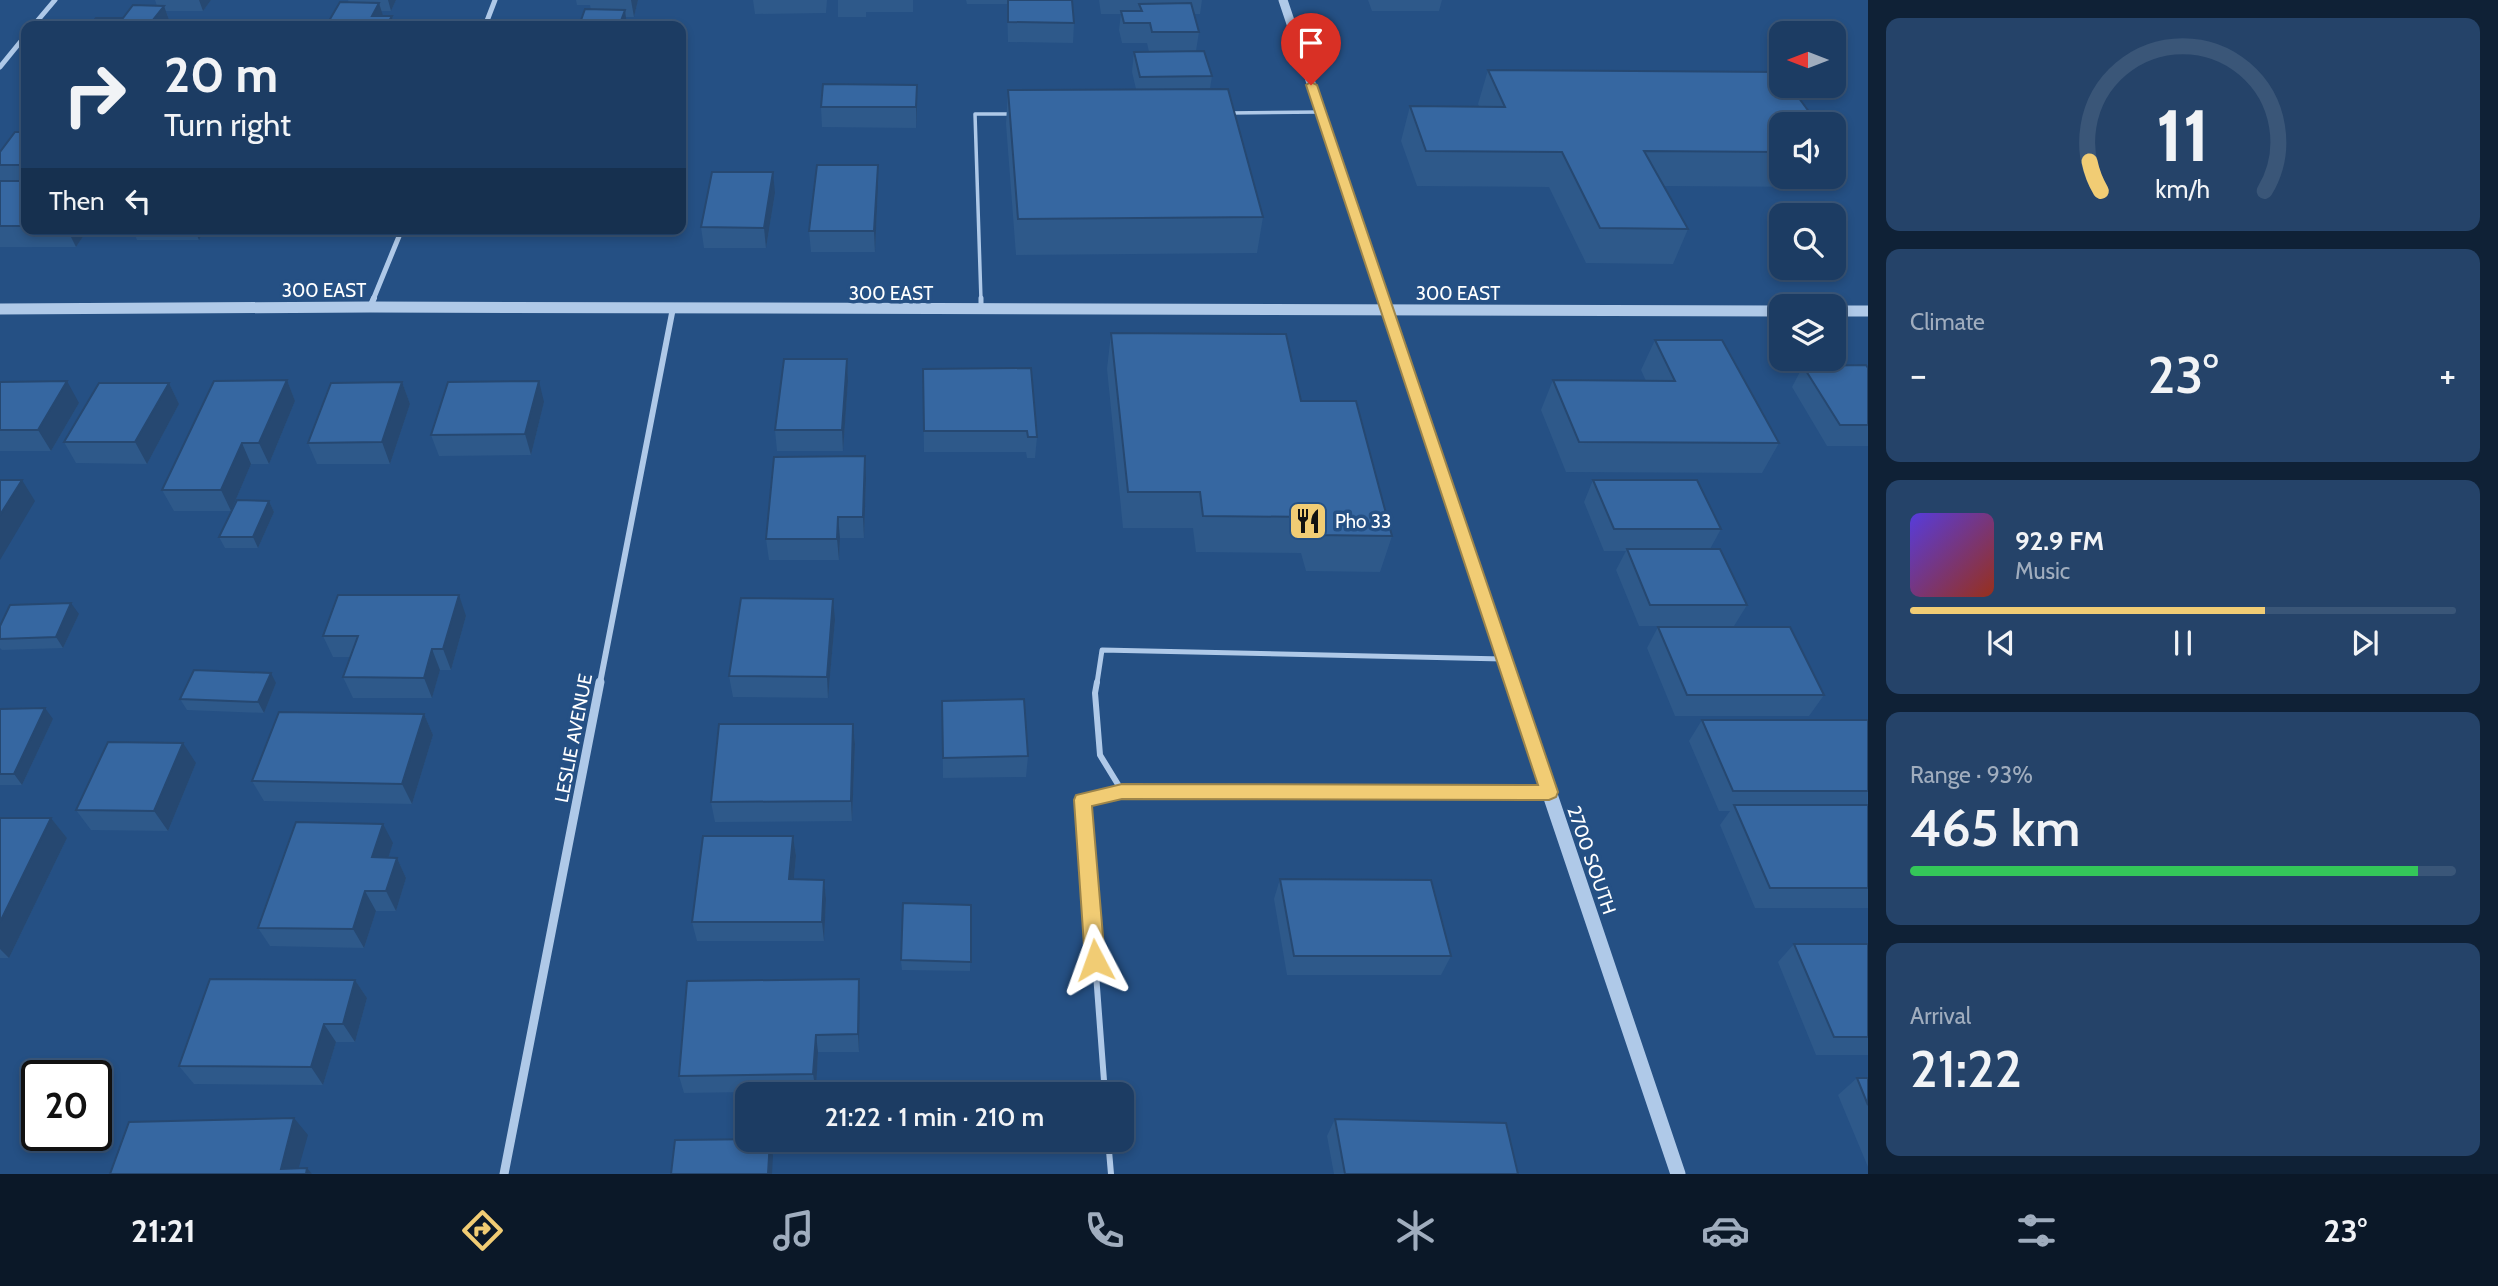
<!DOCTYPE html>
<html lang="en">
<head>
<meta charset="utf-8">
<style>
  :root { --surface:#1c3c63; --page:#254369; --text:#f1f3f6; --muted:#a0adbe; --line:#3a5678; --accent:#f1cc74 }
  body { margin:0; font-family:Cabin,sans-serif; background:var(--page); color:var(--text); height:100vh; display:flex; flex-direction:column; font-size:26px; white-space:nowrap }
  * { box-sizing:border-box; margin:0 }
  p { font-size:23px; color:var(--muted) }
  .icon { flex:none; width:38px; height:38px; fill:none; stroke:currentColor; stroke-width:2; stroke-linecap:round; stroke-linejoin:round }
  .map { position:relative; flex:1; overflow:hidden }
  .panel { display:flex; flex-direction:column; gap:18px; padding:18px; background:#0f2136; width:630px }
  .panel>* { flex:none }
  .banner { position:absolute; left:21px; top:21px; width:665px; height:214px; border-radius:14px; box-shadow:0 4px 10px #0003,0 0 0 2px var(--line); background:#1c3c63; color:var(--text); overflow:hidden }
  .needle { width:46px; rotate:270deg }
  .buttons { position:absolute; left:1769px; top:21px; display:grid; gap:14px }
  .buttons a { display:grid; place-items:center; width:77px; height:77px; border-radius:14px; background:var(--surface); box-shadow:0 4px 10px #0003,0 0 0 2px var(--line); font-size:35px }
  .speed { position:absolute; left:21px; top:1060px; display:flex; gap:14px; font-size:35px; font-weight:700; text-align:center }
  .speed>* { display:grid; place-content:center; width:91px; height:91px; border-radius:50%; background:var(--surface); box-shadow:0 4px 10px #0003,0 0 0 2px var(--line); line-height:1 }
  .speed .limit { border:4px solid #111; border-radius:10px; background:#fff; color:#111 }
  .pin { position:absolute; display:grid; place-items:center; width:60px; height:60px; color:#fff; margin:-72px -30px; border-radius:50% 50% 50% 0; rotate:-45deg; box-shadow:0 0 7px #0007 }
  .pin .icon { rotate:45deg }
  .me { position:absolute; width:77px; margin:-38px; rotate:356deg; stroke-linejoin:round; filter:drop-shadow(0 0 5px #0008) }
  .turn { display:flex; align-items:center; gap:24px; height:147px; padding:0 28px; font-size:32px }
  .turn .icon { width:91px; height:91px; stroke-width:2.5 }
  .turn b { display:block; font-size:49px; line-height:60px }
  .then { display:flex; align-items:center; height:66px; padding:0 28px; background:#0003; gap:14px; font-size:26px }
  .big { font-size:52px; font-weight:600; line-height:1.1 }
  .panel .card { flex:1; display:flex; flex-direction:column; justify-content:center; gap:10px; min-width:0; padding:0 24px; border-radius:14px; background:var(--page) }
  .panel .dial { align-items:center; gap:0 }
  .dial svg { height:182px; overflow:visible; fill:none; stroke:var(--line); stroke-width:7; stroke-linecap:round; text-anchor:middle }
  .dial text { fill:var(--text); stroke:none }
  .song { display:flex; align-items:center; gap:21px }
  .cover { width:84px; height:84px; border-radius:10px; background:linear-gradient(135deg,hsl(250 70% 55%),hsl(10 70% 35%)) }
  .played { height:7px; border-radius:4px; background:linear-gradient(90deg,var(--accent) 65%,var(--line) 65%) }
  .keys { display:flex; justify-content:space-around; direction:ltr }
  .heat { display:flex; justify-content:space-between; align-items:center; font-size:38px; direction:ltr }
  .charge { height:10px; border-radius:5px; background:linear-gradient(90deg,#34c759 93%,var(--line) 0) }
  .trip { position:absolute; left:735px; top:1082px; width:399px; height:70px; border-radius:14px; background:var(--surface); box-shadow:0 4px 10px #0003,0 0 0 2px var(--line); font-weight:600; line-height:70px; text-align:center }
  .dock { display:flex; height:112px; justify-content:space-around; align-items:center; background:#0b1828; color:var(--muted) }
  .dock .icon { width:49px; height:49px }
  .dock .current { color:var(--accent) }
  .dock b { font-size:32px; color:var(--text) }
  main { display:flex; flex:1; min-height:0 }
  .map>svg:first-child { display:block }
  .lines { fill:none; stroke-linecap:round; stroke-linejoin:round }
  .service-far2 { stroke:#afc9e8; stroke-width:3.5 }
  .service-far1 { stroke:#afc9e8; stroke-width:5 }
  .service { stroke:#afc9e8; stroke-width:6 }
  .minor-far2 { stroke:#afc9e8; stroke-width:5 }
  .minor-far1 { stroke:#afc9e8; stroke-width:6 }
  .minor { stroke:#afc9e8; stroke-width:9 }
  .tertiary-far2 { stroke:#afc9e8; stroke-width:9 }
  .tertiary-far1 { stroke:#afc9e8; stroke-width:11 }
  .tertiary { stroke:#afc9e8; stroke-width:15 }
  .wall { fill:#2e598a }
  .shaded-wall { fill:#264871 }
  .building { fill:#3667a1; stroke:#264871; stroke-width:2 }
  .route { fill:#f1cc74; stroke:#9d854b; stroke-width:2 }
  .labels { text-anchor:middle; stroke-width:7; stroke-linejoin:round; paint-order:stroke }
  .street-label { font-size:19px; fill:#fff; stroke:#255084 }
  .poi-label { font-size:19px; fill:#fff; stroke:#255084; text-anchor:start }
</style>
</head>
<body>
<main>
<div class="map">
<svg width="1868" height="1174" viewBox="0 0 1868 1174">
  <rect width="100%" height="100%" fill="#255084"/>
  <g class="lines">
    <path class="service-far2" d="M1230 113 1320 112
      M981 300 975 114H1013"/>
    <path class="service-far1" d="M981 298V308
      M1097 683 1102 650 1503 659"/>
    <path class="service" d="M1097 682 1095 693 1100 755 1122 791
      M1105 1094 1083 800 1122 791 1546 792
      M1108 1139 1111 1174"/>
    <path class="minor-far2" d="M33 26 55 0
      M485 26 495 0
      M0 67 26 35
      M373 300 402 229"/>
    <path class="minor-far1" d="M370 307 374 298
      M600 683 673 308"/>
    <path class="minor" d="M504 1174 600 682"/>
    <path class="tertiary-far2" d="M1283 0 1384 300"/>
    <path class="tertiary-far1" d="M1383 298 1513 683
      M0 309 370 307 1782 311
      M1834 311H1868"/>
    <path class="tertiary" d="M1512 682 1678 1174"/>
  </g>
  <path class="wall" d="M155 0H211L203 11H166L171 25V26H89L123 18 157 6Z
    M348 0H415H396L391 11H381L383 16H392L394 26H326L349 2Z
    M576 0H638L634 17H626L627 26H561L580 23 591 10 590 5H577Z
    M753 0H827L826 13 755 14Z
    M838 0H913V12H866V17H838Z
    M966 0H1072L1074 23 1073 43 1008 42 1007 4H967Z
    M1099 0H1202L1200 14H1194L1199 32 1196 51 1212 76 1210 89 1263 217 1257 253 1016 255 1006 124 1008 90 1136 89 1132 72 1134 52H1149L1147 43H1122L1119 30 1121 14H1101Z
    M1368 0H1442L1439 11H1372Z
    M1488 70 1782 124V177H1826L1821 187 1664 186 1688 229 1673 264 1586 263 1549 187 1417 186 1401 141 1410 106H1479L1478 104Z
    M917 105 916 128 822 127 821 107Z
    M26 132V229H88L76 247H0V152Z
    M1834 146 1839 152 1834 161Z
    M878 165V186L875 252H811L809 231Z
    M775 193 766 248H704L701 227Z
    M132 229H205L199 240H137Z
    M248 229H314L310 237 251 236Z
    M478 229H536L534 237H480Z
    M1111 333 1301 401 1392 536 1380 572 1306 571 1301 553 1196 552 1193 528H1123L1107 369Z
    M1655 340 1779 443 1762 473 1566 472 1541 410 1553 380 1646 381 1641 370Z
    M847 359 848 381 843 451H777L775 430Z
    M1803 366 1868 368V446H1827L1792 387Z
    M1031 368 1037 437 1035 458H1027L1026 452H924L923 369Z
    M287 380 295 401 269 464H251L231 511H174L162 490Z
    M0 382 79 403 51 451H0Z
    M402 382 410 404 390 464H317L308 443Z
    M169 383 179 404 147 464 76 463 64 442Z
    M544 402 531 455 439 456 431 435Z
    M865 456 866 478 864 538H840L839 560H769L766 539Z
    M1593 480 1721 529 1710 549 1747 605 1734 626H1639L1616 570 1626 551H1604L1584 502Z
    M269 501 274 512 258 548H225L219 537Z
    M79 614 63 648 2 650 0 648V626Z
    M466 616 451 670H440L432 698H353L343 677 350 657H333L323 636Z
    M835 620 828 698 733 697 729 676Z
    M1658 627 1824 695 1809 716H1675L1647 648Z
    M276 683 264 713 187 710 180 699Z
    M942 701 1028 756 1026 777 943 778Z
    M0 709 53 719 22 785H0Z
    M424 714 433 735 412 804 264 801 252 781Z
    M1702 720H1868V908H1755L1720 825 1730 811H1719L1689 741Z
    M853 724 855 744 852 821 715 822 711 802Z
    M196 763 168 831 91 830 76 810Z
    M0 818H51L67 838 9 958H0Z
    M793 836 796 856 794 879 824 880 826 899 824 941H697L692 922Z
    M393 843 388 858H397L406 878 396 911H376L364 948 270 946 258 928Z
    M1280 879 1451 956 1441 975H1287L1274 899Z
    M971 905 970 971 902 970 901 960Z
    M1794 944H1868V1055H1816L1778 962Z
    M355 980 367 998 355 1042H336L323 1085 194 1084 179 1066Z
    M860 997 859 1052H818L816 1091 684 1093 679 1076Z
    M1857 1078H1868V1167L1838 1095Z
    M1335 1119 1518 1174H1334L1327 1136Z"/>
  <path class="shaded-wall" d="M199 0H211L203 11Z
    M388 0H396L391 11Z
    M631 0H638L634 17Z
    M379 3 385 22 372 16Z
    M164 6 171 25V26H148Z
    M625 10 627 26H619Z
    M392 16 394 26H386Z
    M917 85V105L916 128V107Z
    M878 165V186L875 252 874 231Z
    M773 172 775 193 766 248 764 228Z
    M67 229H88L76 247Z
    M194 229H205L199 240Z
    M307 229H314L310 237Z
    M847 359 848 381 843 451 842 430Z
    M287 380 295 401 269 464 259 443Z
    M67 381 79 403 51 451 38 430Z
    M539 381 544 402 531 455 525 434Z
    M402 382 410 404 390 464 382 442Z
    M169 383 179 404 147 464 135 442Z
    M242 443 251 464 231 511 221 490Z
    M865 456 866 478 864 538 863 517Z
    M22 480 35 501 0 560V515Z
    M269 501 274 512 258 548 253 537Z
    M838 517 840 538 839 560 837 539Z
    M459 595 466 616 451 670 443 649Z
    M833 599 835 620 828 698 827 677Z
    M71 603 79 614 63 648 56 637Z
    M432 649 440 670 432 698 424 678Z
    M271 673 276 683 264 713 258 702Z
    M45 708 53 719 22 785 14 774Z
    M424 714 433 735 412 804 402 784Z
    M853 724 855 744 852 821 851 801Z
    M183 743 196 763 168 831 154 811Z
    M51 818 67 838 9 958 0 949V922Z
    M383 824 393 843 382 877 372 857Z
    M793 836 796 856 792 899 789 879Z
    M397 858 406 878 396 911 386 891Z
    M824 880 826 899 824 941 822 922Z
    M365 891 376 911 364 948 353 929Z
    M859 979 860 997 859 1052 858 1034Z
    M355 980 367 998 355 1042 343 1024Z
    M324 1024 336 1042 323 1085 311 1067Z
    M816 1035 818 1052 816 1091 813 1074Z
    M294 1118 308 1135 297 1174 281 1169Z
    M770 1139 773 1156 772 1174H768Z
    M307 1168 312 1174H306Z"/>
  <path class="building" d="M1008 0H1072L1074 23 1008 22Z
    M340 2 379 3 372 16H392L386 26H326Z
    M1191 3 1199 32H1152L1150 23H1124L1121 11H1142L1139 4Z
    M133 5 164 6 148 26H89L96 18H123Z
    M585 9 625 10 619 26H561L562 23H580Z
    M1204 51 1212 76 1140 77 1134 52Z
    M1488 70 1780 72 1782 74V86H1790L1818 124H1782V152L1644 151 1688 229 1600 228 1562 152 1426 151 1410 106 1505 107Z
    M823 84 917 85 916 107H821Z
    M1228 89 1263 217 1018 219 1008 90Z
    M15 132H26V165H0V152Z
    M817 165H878L874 231H809Z
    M712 172H773L764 228 701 227Z
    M0 181H26V226H0Z
    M1111 333 1286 334 1301 401H1356L1392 536 1316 535 1311 517 1203 516 1200 492H1128Z
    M1655 340H1722L1779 443 1579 442 1553 380 1675 381Z
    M784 359H847L842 430H775Z
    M1866 365 1868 368V425H1840L1803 366Z
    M1031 368 1037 437H1028L1027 431H924L923 369Z
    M287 380 259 443H242L221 490H162L214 381Z
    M67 381 38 430H0V382Z
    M539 381 525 434 431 435 448 382Z
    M402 382 382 442 308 443 331 383Z
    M99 383H169L135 442H64Z
    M865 456 863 517H838L837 539H766L774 457Z
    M0 480H22L0 515Z
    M1593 480H1697L1721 529H1614Z
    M237 500 269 501 253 537H219Z
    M1627 549H1720L1747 605H1650Z
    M338 595H459L443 649H432L424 678 343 677 358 636H323Z
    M741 598 833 599 827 677 729 676Z
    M71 603 56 637 0 639V626L10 605Z
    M1658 627H1790L1824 695H1687Z
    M194 670 271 673 258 702 180 699Z
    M1024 699 1028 756 943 758 942 701Z
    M45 708 14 774H0V709Z
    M279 712 424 714 402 784 252 781Z
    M1702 720H1868V791H1733Z
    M719 724H853L851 801 711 802Z
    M108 742 183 743 154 811 76 810Z
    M1734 805H1868V888H1770Z
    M0 818H51L0 922Z
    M296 822 383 824 372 857 397 858 386 891H365L353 929 258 928Z
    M703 836H793L789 879 824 880 822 922H692Z
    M1280 879 1431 880 1451 956H1294Z
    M903 903 971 905V962L901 960Z
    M1794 944H1868V1037H1834Z
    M210 979 355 980 343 1024H324L311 1067 179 1066Z
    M859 979 858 1034 816 1035 813 1074 679 1076 687 981Z
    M1857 1078H1868V1105Z
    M294 1118 281 1169 307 1168 306 1174H110L129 1122Z
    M1335 1119 1506 1123 1518 1174H1345Z
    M770 1139 768 1174H671L675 1140Z"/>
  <path class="route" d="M1311 82 1317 85 1558 792 1556 797 1549 800 1122 799 1092 806 1105 960 1102 967 1095 969 1088 967 1085 960 1074 800 1076 795 1122 784 1538 785 1306 85Z"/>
  <defs>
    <symbol id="restaurant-square" viewBox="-11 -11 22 22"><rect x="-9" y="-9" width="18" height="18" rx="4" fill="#f1cc74" stroke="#255084"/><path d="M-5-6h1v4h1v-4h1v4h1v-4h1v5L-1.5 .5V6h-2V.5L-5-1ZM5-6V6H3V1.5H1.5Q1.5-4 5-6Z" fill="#111"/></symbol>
  </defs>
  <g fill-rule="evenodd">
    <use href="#restaurant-square" x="1286" y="499" width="44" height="44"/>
  </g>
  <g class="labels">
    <g class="street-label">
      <text x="324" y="297">300 EAST</text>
      <text x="891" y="300">300 EAST</text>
      <text x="1458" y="300">300 EAST</text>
      <text transform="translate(573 738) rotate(-79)" y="7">LESLIE AVENUE</text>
      <text transform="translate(1592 860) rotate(71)" y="7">2700 SOUTH</text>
    </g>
    <g class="poi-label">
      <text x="1335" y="528">Pho 33</text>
    </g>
  </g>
</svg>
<div class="buttons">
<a><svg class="needle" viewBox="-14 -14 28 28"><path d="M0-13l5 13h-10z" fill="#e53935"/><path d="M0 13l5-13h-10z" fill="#a0adbe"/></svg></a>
<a><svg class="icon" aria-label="sound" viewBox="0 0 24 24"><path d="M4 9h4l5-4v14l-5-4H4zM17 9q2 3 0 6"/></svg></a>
<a><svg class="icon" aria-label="search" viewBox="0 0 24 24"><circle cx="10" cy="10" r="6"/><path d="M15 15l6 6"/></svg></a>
<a><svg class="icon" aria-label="layers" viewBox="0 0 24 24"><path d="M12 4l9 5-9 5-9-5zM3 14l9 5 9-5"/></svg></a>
</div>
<div class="speed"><div class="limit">20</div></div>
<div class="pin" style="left:1311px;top:85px;background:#d93025"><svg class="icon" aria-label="arrive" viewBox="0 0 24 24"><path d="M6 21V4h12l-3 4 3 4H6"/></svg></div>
<svg class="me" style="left:1095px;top:960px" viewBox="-20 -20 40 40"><path d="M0-17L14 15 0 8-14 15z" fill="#f1cc74" stroke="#fff" stroke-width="4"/></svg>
<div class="trip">21:22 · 1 min · 210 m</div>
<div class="banner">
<div class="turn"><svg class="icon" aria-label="right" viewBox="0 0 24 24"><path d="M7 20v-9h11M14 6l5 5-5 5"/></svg><div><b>20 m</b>Turn right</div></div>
<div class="then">Then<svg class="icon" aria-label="left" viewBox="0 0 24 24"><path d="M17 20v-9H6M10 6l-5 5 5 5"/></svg></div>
</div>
</div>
<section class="panel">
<div class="card dial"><svg viewBox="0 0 100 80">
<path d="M14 69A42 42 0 1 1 86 69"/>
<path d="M14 69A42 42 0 0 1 9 56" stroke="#f1cc74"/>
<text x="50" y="56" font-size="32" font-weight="700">11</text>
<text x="50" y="72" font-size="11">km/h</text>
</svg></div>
<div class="card"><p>Climate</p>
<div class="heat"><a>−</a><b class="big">23°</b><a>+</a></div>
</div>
<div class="card">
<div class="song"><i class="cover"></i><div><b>92.9 FM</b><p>Music</p></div></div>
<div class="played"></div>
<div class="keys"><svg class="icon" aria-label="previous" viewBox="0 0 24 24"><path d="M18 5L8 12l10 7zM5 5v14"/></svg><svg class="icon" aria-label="pause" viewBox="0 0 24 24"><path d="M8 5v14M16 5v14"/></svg><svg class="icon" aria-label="next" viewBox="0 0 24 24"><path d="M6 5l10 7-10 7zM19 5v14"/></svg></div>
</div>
<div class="card"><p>Range · 93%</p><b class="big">465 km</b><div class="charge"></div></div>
<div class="card"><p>Arrival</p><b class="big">21:22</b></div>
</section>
</main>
<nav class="dock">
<b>21:21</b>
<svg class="icon current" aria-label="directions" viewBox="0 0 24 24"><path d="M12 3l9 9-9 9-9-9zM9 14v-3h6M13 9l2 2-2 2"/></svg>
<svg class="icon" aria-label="music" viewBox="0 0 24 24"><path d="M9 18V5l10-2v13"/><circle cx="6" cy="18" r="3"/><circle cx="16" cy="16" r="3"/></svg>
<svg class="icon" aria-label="phone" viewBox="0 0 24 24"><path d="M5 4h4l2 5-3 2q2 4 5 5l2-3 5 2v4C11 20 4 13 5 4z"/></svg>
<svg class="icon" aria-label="climate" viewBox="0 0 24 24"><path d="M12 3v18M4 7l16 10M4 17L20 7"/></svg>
<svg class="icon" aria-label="car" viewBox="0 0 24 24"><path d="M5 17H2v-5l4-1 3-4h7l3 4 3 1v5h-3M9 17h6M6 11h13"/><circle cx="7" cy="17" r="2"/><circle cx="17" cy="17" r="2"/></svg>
<svg class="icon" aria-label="filters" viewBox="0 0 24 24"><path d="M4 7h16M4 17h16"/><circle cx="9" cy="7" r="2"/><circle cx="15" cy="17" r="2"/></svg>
<b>23°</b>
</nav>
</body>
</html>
